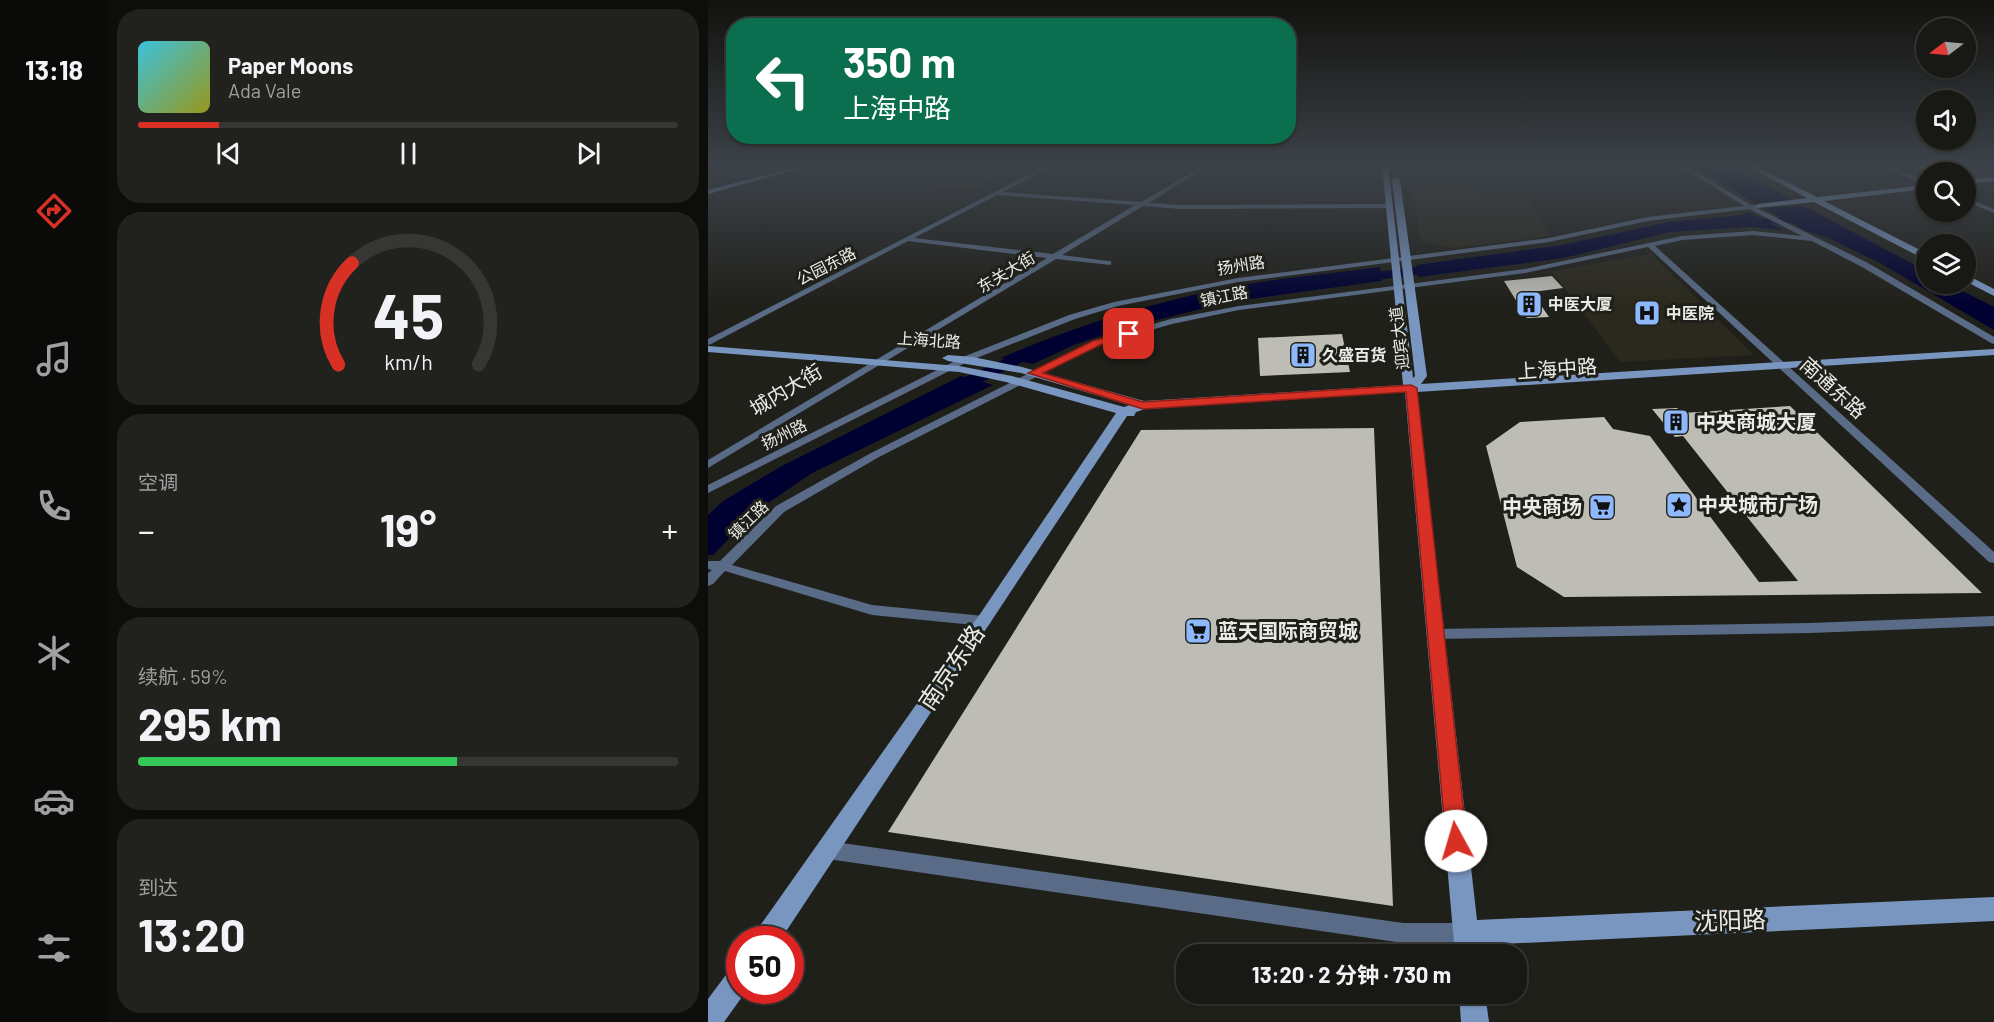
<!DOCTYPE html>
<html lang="zh">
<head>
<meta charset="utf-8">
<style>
  :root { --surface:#181814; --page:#21211d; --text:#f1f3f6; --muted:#9fa0a0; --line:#363734; --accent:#d93025 }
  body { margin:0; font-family:Barlow,"Noto Sans SC",sans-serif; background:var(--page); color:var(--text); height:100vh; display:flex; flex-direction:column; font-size:22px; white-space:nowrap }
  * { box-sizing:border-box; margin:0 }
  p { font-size:20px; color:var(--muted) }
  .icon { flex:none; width:33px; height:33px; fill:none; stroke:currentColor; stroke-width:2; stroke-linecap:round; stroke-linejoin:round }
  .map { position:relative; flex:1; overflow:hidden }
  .drawer { display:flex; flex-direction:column; gap:9px; padding:9px; background:#0d0d0b; width:600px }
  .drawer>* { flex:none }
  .guide { position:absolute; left:18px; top:18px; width:570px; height:126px; border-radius:24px; box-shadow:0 2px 4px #0004,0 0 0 2px var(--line); background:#0b6e4f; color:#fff; overflow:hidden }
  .needle { width:39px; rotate:254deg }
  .fabs { position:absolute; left:1208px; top:18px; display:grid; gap:12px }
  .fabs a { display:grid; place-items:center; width:60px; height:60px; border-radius:50%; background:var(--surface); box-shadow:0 2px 4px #0004,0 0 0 2px var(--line); font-size:30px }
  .speed { position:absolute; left:18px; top:926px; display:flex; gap:12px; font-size:30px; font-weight:700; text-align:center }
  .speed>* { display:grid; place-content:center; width:78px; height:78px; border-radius:50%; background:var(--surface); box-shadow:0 2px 4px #0004,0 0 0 2px var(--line); line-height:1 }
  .speed .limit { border:9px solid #d22; background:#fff; color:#111 }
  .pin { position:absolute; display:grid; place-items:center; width:51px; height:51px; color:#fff; margin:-26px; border-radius:12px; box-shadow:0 3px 9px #0006 }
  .me { position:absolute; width:66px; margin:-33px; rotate:354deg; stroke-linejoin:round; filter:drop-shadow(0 0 4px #0008) }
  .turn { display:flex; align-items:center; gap:21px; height:126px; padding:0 18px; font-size:27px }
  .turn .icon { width:78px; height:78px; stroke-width:2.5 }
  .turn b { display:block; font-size:42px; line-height:51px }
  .big { font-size:45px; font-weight:700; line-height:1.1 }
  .drawer .card { flex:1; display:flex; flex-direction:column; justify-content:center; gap:9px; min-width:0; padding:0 21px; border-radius:24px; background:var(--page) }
  .drawer .dial { align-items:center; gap:0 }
  .dial svg { height:156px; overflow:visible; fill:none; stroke:var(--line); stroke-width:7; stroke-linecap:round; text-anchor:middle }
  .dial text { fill:var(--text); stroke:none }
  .song { display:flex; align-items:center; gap:18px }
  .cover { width:72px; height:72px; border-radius:9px; background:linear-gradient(135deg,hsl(190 70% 55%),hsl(60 70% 35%)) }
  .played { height:6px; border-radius:3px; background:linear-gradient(90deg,var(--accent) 15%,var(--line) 15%) }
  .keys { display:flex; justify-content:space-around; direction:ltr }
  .heat { display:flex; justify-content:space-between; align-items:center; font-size:33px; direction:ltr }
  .charge { height:9px; border-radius:4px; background:linear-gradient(90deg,#34c759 59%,var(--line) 0) }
  .trip { position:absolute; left:468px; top:944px; width:351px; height:60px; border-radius:24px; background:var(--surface); box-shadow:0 2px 4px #0004,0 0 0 2px var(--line); font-weight:700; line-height:60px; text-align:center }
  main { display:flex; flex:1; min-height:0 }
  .tabs { display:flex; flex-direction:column; width:108px; justify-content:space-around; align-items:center; background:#0a0a08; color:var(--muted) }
  .tabs .icon { width:42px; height:42px }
  .tabs .active { color:var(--accent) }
  .tabs b { font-size:27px; color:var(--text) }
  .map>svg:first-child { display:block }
  .built { fill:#2b291d }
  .water { fill:#000031 }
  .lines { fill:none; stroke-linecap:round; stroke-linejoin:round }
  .river { fill:#000031; fill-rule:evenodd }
  .building { fill:#bebdb5 }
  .street { fill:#596b86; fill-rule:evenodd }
  .secondary { fill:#7996c1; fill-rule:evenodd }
  .route { fill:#d93025; stroke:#8d1f18; stroke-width:1.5 }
  .labels { text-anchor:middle; stroke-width:6; stroke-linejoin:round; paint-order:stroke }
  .far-street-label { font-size:16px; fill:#eaeae6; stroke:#20201a }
  .far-poi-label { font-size:16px; font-weight:bold; fill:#eaeae6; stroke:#20201a; text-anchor:start }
  .street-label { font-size:20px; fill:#eaeae6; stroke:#20201a }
  .poi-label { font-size:20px; font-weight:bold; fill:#eaeae6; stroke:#20201a; text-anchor:start }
  .near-street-label { font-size:24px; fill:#eaeae6; stroke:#20201a }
</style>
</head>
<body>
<main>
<nav class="tabs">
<b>13:18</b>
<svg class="icon active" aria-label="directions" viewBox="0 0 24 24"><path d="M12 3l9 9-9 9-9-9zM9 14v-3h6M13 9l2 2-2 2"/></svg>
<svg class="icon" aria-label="music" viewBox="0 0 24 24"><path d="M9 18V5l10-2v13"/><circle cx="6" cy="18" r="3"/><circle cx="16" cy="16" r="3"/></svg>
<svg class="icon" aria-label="phone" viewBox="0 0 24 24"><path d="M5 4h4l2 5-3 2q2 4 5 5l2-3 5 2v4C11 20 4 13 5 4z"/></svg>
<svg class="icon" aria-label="climate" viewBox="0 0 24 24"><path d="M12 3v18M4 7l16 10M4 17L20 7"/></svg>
<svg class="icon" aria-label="car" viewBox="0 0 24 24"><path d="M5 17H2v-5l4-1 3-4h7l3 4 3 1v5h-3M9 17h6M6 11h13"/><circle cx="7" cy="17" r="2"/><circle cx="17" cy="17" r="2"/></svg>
<svg class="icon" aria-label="filters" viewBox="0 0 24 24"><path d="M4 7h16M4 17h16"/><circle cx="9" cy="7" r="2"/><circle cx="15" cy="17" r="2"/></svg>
</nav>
<section class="drawer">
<div class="card">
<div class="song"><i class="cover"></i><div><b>Paper Moons</b><p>Ada Vale</p></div></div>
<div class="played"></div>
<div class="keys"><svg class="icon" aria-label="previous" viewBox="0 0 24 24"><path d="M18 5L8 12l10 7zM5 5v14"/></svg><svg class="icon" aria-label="pause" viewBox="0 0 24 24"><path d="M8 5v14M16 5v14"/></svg><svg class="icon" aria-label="next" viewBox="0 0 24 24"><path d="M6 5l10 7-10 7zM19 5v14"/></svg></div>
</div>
<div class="card dial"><svg viewBox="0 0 100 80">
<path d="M14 69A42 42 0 1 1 86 69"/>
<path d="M14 69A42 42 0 0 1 21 17" stroke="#d93025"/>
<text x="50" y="56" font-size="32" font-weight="700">45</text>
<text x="50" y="72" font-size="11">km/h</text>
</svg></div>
<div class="card"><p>空调</p>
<div class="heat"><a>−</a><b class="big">19°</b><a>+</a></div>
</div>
<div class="card"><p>续航 · 59%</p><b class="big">295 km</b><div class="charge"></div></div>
<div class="card"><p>到达</p><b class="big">13:20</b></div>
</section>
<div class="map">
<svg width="1286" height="1022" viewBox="0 0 1286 1022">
  <rect width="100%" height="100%" fill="#20201a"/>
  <path class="built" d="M243 165H335H313L261 191 205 181Z
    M702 177H760L768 193 818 194 843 236 743 248 713 241Z
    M943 254 1046 355 912 362 844 271Z"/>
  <path class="water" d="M985 165H1019L1085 200 1047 203Z
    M1096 206 1218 271V284H1241L1286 307V330L1172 263 1118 237 1098 231 1056 208Z
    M1041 212 1075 230 1042 227 962 232 856 258 710 277 708 265 854 245 961 222 1034 215Z
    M672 267 674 281 521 302 409 330 366 345 325 364 293 358C366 326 440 304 517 288 568 278 621 274 672 267Z
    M253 376 285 385 104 473 47 512 5 555H0V515L15 501 72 467Z"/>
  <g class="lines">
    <path class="river" d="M1096 216 1100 217V221L1031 226 1025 223 1031 220Z
      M737 263 742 264 743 267 742 270 646 283 639 279 646 275Z
      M330 344 338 349 336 352 245 396H233L230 392 233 388Z"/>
  </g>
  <path class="building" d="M844 276 855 288 824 292 841 317 819 318 796 281Z
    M634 334 642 372 552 376 550 338Z
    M1082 406 1274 593 856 597 809 567 778 446 812 422 896 417 905 429 942 436 1051 582 1090 581 975 436 967 437 944 409 969 408 974 413Z
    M666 428 685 906 180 832 433 430Z"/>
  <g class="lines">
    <path class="street" d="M339 165H345L295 192 433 202 496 165H501L441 203 473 205 681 204 684 206 681 208 473 209 435 206 354 255 400 261H403V265L348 259 0 468V460L339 258 200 241 3 344 0 345V339ZM289 195 427 205 345 254 206 238Z
      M971 165H977L1043 205H1053V207L1049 208 1160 263 1286 337V344L1283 343 1154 267 1104 241 1045 235 974 240 947 246 1286 552V563L1281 562 940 247 817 273 531 310 464 324 391 345 171 457 76 512 24 565 164 605 276 616 281 617 283 621 281 625 276 626 164 615 17 571 5 584 0 586V573L4 570 0 569V561H12L68 506 163 453 385 341 463 319 531 306 817 269 974 236 1045 231 1094 236 1041 209 940 221 841 242 530 282 410 306 367 319 261 361 0 493V485L255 357 361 315 406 302 530 278 841 238 940 217 1036 206Z
      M1041 165H1070L1043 167Z
      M1168 165H1175L1218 181V185Z
      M1257 197 1286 209V213L1257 201Z
      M1286 616V626L1102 633 727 639 722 638 720 634 722 630 727 629 1102 623Z
      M120 841 695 923H758L765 926 768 933 765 940 758 943H695L120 859 113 856 111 850 113 844Z"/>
    <path class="secondary" d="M96 165H105L0 194V190Z
      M674 165H680L705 378 707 376 684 180 688 178 692 180 719 376 713 384 1286 349V355L709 392 769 920 1286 897V921L772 945 773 954H747L697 392 437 409 428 412 426 416H419L73 939H45L49 930 270 617 408 413 298 382 251 372 0 352V346L251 366 304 376 416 407 422 405 313 373 240 361 234 358 240 355 265 357 314 367 436 401 695 385Z
      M1038 165H1045L1109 197 1218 185V189L1116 201 1218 253V260L1106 202 1048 208 1047 206 1051 204 1099 198Z
      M1286 177V181L1257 184V180Z
      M1257 274 1286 289V296L1257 281Z
      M32 964V990H39L16 1022H0V999L23 968Z
      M751 993H777L781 1022H753Z"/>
  </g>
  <linearGradient id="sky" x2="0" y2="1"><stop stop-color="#12120e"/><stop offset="0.54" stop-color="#3c4249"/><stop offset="1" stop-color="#3c4249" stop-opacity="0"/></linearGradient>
  <rect width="1286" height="308" fill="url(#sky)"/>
  <path class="route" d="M421 331 425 332V336L392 345 335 373 435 402 703 385 709 388 759 841 756 847 748 850 741 847 738 841 698 392 435 409 320 373 385 341Z"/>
  <defs>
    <symbol id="building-square" viewBox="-11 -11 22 22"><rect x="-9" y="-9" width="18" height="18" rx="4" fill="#8db9fc" stroke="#20201a"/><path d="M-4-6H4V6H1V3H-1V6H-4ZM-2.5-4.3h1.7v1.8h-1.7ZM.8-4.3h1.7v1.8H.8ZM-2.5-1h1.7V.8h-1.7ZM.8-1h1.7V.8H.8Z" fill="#111"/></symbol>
    <symbol id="hospital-square" viewBox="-11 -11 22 22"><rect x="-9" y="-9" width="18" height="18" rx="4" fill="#8db9fc" stroke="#20201a"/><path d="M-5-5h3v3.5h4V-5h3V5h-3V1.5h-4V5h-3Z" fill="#111"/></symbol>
    <symbol id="sight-square" viewBox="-11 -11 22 22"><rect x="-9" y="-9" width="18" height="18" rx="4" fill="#8db9fc" stroke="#20201a"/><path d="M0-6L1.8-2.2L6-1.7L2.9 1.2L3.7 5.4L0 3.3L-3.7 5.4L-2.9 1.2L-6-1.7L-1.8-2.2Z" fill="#111"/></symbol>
    <symbol id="supermarket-square" viewBox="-11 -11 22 22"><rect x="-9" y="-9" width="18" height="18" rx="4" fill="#8db9fc" stroke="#20201a"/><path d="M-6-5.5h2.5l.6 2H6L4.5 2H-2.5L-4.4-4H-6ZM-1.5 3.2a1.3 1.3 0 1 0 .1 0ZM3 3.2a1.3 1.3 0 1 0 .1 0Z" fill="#111"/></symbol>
  </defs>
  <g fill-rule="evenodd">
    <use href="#building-square" x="806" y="289" width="30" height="30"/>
    <use href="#hospital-square" x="924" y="298" width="30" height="30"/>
    <use href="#building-square" x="580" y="340" width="30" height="30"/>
    <use href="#building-square" x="953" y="407" width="30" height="30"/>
    <use href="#sight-square" x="956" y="490" width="30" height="30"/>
    <use href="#supermarket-square" x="879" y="492" width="30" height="30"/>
    <use href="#supermarket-square" x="475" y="616" width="30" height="30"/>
  </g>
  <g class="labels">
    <g class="far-street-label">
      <text transform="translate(533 265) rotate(-9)" y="6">扬州路</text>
      <text transform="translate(118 266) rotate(-27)" y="6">公园东路</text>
      <text transform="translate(298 272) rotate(-31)" y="6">东关大街</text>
      <text transform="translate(516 296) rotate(-11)" y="6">镇江路</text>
      <text transform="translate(691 338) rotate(-97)" y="6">迎宾大道</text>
      <text transform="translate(221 340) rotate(4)" y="6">上海北路</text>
      <text transform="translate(76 434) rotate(-26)" y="6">扬州路</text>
      <text transform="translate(40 520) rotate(-44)" y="6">镇江路</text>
    </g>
    <g class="far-poi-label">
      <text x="840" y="310">中医大厦</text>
      <text x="958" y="319">中医院</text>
      <text x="614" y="361">久盛百货</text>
    </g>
    <g class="street-label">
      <text transform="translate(849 369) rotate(-4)" y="7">上海中路</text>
      <text transform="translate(1125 388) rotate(42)" y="7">南通东路</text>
      <text transform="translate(78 390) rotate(-31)" y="7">城内大街</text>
    </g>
    <g class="poi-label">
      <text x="988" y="429">中央商城大厦</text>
      <text x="990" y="512">中央城市广场</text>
      <text x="874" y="514" text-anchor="end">中央商场</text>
      <text x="510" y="638">蓝天国际商贸城</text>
    </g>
    <g class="near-street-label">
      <text transform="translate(244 668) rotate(-56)" y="8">南京东路</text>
      <text transform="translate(1022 921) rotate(-2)" y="8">沈阳路</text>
    </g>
  </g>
</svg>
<div class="fabs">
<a><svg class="needle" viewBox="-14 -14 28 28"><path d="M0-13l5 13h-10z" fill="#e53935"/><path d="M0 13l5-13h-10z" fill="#9fa0a0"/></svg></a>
<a><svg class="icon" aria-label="sound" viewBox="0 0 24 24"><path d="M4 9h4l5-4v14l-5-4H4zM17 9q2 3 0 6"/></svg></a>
<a><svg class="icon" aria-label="search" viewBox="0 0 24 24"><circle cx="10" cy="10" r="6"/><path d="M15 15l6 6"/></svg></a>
<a><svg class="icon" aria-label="layers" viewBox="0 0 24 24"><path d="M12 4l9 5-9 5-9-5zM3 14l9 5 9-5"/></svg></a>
</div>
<div class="speed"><div class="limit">50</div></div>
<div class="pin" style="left:421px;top:334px;background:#d93025"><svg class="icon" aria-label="arrive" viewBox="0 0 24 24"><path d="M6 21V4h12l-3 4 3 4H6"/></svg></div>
<svg class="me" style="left:748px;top:841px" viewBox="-20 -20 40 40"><circle r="19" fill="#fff"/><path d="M0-13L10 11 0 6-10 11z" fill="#d93025"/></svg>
<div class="trip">13:20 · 2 分钟 · 730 m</div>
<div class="guide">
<div class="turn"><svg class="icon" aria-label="left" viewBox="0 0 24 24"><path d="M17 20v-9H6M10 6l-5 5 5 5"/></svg><div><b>350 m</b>上海中路</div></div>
</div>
</div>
</main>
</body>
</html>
